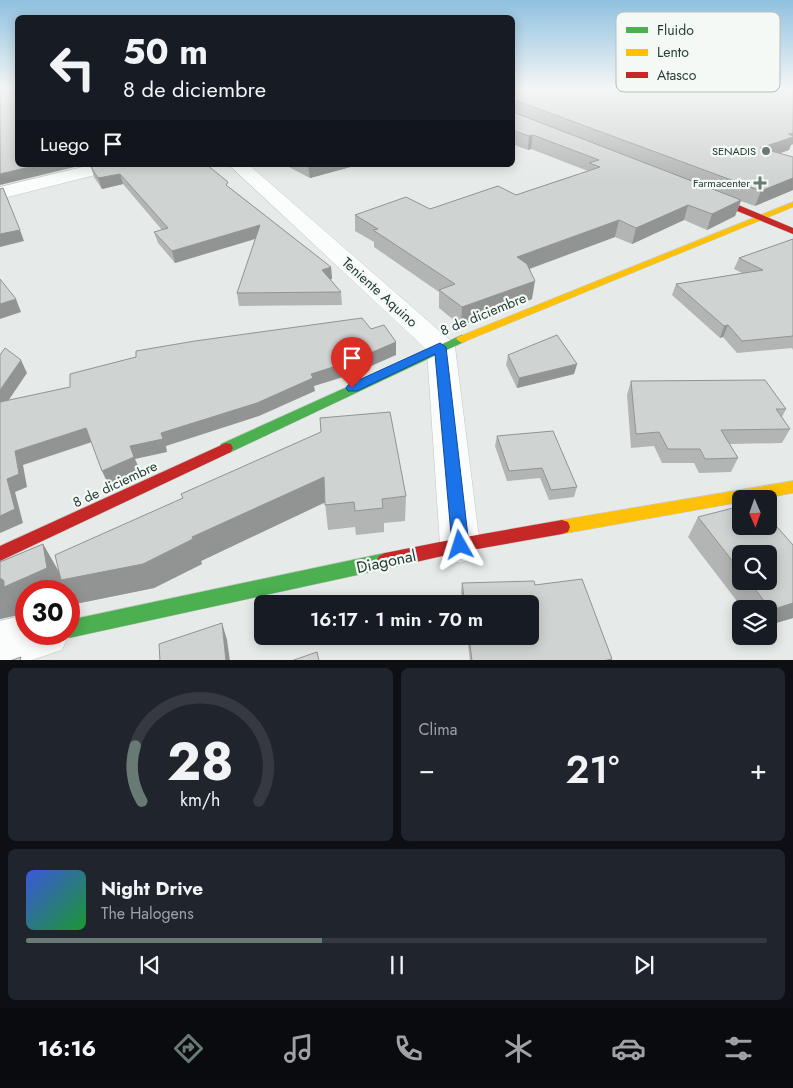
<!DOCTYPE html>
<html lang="es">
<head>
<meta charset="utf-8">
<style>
  :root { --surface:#171b24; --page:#20242c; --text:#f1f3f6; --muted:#9ea1a6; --line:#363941; --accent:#697973 }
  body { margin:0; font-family:Jost,sans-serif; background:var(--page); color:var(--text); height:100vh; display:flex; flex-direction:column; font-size:19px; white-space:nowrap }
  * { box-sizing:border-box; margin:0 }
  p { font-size:16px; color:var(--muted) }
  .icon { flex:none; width:28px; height:28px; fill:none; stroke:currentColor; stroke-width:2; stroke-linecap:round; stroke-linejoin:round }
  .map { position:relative; height:660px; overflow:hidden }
  .side { display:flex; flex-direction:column; gap:8px; padding:8px; background:#0d0f14; flex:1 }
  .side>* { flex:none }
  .guide { position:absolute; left:15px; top:15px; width:500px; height:152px; border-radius:8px; box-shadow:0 2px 12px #0003; background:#171b24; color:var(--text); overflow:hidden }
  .needle { width:32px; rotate:178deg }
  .controls { position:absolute; left:732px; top:490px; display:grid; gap:10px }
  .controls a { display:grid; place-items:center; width:45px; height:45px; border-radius:8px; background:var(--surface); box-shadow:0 2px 12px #0003; font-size:25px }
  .speed { position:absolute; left:15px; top:580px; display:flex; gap:10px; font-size:25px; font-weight:700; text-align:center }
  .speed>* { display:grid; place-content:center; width:65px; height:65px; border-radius:50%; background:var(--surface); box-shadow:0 2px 12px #0003; line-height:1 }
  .speed .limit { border:8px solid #d22; background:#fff; color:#111 }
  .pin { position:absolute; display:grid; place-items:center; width:42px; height:42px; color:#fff; margin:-51px -21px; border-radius:50% 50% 50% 0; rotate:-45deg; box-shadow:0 0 5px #0007 }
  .pin .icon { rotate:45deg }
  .me { position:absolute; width:55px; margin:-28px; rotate:354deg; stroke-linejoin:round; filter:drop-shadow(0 0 4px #0008) }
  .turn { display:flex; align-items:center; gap:18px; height:105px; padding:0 25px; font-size:22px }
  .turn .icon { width:65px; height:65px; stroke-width:2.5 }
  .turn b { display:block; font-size:35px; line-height:42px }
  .then { display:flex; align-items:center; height:48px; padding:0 25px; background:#0003; gap:10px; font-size:19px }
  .big { font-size:38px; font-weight:600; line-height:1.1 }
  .side .card { flex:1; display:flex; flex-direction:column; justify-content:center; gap:8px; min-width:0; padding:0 18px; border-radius:8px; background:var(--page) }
  .side .dial { align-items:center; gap:0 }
  .dial svg { height:130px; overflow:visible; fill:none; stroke:var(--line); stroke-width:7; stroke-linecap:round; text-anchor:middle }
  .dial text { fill:var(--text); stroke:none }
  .song { display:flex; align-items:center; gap:15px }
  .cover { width:60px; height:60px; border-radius:8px; background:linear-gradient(135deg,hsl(230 70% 55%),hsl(130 70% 35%)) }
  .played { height:5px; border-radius:2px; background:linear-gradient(90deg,var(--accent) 40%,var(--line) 40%) }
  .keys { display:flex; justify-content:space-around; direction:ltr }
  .heat { display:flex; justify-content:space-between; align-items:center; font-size:28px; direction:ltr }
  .side .tiles { flex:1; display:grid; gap:8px; grid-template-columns:1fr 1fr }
  .card:last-child { grid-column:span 2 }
  .trip { position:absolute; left:254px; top:595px; width:285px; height:50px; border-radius:8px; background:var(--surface); box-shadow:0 2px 12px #0003; font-weight:600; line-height:50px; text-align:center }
  .tabs { display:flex; height:80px; justify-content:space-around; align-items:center; background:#090b0e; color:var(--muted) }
  .tabs .icon { width:35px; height:35px }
  .tabs .active { color:var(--accent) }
  .tabs b { font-size:22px; color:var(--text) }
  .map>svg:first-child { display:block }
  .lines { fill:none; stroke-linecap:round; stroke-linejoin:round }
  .street-casing { stroke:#c3c7c5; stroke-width:1 }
  .fast-casing { stroke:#c2c8c5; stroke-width:1 }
  .slow-casing { stroke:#c2c8c5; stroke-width:1 }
  .jam-casing { stroke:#c2c8c5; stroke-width:1 }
  .street { fill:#fbfcfc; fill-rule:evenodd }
  .fast { fill:#4caf50; fill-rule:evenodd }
  .slow { fill:#ffc107; fill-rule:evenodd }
  .jam { fill:#c62828; fill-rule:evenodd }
  .wall { fill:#b2b5b4; fill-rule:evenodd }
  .shaded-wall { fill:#919492 }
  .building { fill:#cfd3d1; stroke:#919492 }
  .route { fill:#1a73e8; stroke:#114b97 }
  .poi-dot { fill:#697973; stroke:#f5f9f6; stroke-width:2 }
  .labels { text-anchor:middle; stroke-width:4.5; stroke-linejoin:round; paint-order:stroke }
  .far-poi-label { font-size:11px; fill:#253c34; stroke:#f5f9f6; text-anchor:end }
  .street-label { font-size:14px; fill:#253c34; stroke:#f5f9f6 }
  .near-street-label { font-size:16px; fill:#253c34; stroke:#f5f9f6 }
  .key { fill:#f5f9f6; stroke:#b7c0bc; stroke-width:1 }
  .key-label { font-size:14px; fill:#253c34 }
</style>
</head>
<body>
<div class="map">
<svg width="793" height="661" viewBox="0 0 793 661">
  <rect width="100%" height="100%" fill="#e6eae8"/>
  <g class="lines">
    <defs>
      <path id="street" d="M91 165H122L119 169 0 199V187Z
        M229 165H249L451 341 455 347 480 545 474 558 460 563 446 558 440 545 427 350Z
        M26 615V634H69L62 650 29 661H0V621Z"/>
      <path id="fast" d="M462 335 468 339 466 341 231 452 226 453 221 452 219 448 221 444Z
        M385 553 391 556 393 561 391 566 385 569 69 638 62 634H69V620Z"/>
      <path id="slow" d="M793 202V207L466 341 462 343 456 339 458 337Z
        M793 481V493L761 499H741V502L562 534 556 532 554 527 556 522 562 520Z"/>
      <path id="jam" d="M701 192H707L793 228V234L701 196Z
        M226 443 231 444 233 448 231 452 0 561V546Z
        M562 520 568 522 570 527 568 532 562 534 460 552 385 569 379 566 377 561 379 556 385 553 460 538Z"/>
    </defs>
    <use href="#street" class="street-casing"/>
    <use href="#fast" class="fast-casing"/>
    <use href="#slow" class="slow-casing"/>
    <use href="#jam" class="jam-casing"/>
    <use href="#street" class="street"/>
    <use href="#fast" class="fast"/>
    <use href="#slow" class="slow"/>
    <use href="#jam" class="jam"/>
  </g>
  <path class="wall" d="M512 88H793V144L791 145 789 150 780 153 793 157V190L755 206 741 201 735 216 707 230 684 220 632 244 615 237 530 269 532 299 461 326 439 308V292L374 247V242L355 231V215L430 209 516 195 588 171 531 149 528 150 512 144Z
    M285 165H358L310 178Z
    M91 167 229 187 331 267 332 279H330L341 292 342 305 239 306 237 293 256 238 175 263 158 243 154 232 162 230 123 184 102 189 94 177Z
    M793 239V350L792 348 737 353 723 337 720 338 672 295 676 284 742 273 734 269 739 258Z
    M508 355 577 364 574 374 517 388 506 365Z
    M631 381 786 409 782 417 790 429 782 443 730 444 738 458 731 472 699 473 694 463H662L654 446 631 448 627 395Z
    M497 436 577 487 574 497 549 500 540 478 507 481 495 446Z
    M406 496 405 521 384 523V532L356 535 355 527 328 530 325 502 201 561 202 564 154 588 75 604 69 593V591H68L64 585 23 614 0 619V562L43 544 59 572 183 498Z
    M698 517 793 545V618L769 625V609H743L688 537ZM741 554 769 581H741Z
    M462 583 535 585 612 659 611 661H470L467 636H530V604H463L461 593Z"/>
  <path class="shaded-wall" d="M793 133V144L791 145 789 150 755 162 760 148Z
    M533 135 531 149 528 150 529 136Z
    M38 165H83L0 185V174Z
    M308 165H358L310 178Z
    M120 174 123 184 102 189 98 178Z
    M793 178V190L755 206 761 191Z
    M741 200 735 216 707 230 712 214Z
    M688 205 684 220 632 244 636 228Z
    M619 220 615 237 515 274 517 257Z
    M260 225 262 237 175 263 172 251Z
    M20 230 24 241 0 247V234Z
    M331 267 332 279 323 282 322 270Z
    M535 281 532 299 461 326 462 307Z
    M16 299 21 312 0 319V304Z
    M728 325 723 337 720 338 724 326Z
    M396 342V355L353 374 314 386 315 391 259 416 166 446 167 452 135 459 140 470 108 484 102 471 130 446 161 433 311 374Z
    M21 360 27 373 0 413V390Z
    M577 364 574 374 517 388 519 378Z
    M86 428 92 442 23 465 27 487 15 492 23 523 0 533V516L7 479 15 451Z
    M324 477 326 502 201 561 202 564 154 588 75 604 69 593V591H68L64 585 65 591H26V618L23 614 0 619V579H2L6 586 43 544 63 579 192 537Z
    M793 603V618L769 625V613L771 610Z
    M222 623 227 640 230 661H226Z"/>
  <path class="building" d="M0 88H18V165H38L0 174Z
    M512 88H793V133L788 134 793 136V137L760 148 793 157V178L761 191 512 99Z
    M512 106 513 112 741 200 712 214 688 205 636 228 619 220 517 257 527 264 535 281 462 307 439 290 455 284 373 230 378 229 355 215 406 197 430 209 498 186 516 195 600 167 589 163 599 160 533 135 529 136 512 130Z
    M99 165H207L228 182 226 185 331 267 322 270 341 292 237 293 260 225 172 251 154 232 168 228 120 174 98 178 91 167Z
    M3 188 20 230 0 234V189Z
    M793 239V336L742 341 728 325 724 326 676 284 763 270 739 258Z
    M0 279 16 299 0 304Z
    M362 318 371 329 384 325 396 342 352 361 311 374 313 378 257 403 161 433 163 439 130 446 134 457 102 471 86 428 15 451 19 474 7 479 15 509 0 516V402L70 387V374L136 357V351L195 341Z
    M557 335 577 364 519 378 508 355Z
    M5 348 21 360 0 390V355Z
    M765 380 786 409H776L790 429 721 430 738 458 705 459 700 449H668L659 432 636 434 631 381Z
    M390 412 406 496 382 499 383 508 355 511 354 502 325 505 324 477 192 537 193 539 143 564 61 580 55 555 183 498 181 494 321 432 320 418Z
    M553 431 577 487 551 490 542 468 509 471 497 436Z
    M741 506V526H769V518L793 545V603L771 610 749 581H769V554H741V572L698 517Z
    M43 544 47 568 4 587V581L2 579H0V562Z
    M582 579 612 659 602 661H472L469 636H530V604H465L462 583 534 581 535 585Z
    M222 623 226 661H160L159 644Z
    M317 652 319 661H291Z
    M21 657 20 661H10Z"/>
  <linearGradient id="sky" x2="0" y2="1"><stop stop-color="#8fc1e0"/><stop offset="0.49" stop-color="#f4f6f5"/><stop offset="1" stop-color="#f4f6f5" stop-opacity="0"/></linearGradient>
  <rect width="793" height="180" fill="url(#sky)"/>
  <path class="route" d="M440 343 446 347 469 545 466 550 460 552 455 550 452 545 435 354 357 391H348L346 388 348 385Z"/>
  <g class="poi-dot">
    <circle cx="766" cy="151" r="5"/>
    <path d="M757.5 175.5h5v5h5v5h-5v5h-5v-5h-5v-5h5z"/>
  </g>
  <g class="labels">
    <g class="far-poi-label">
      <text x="756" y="155">SENADIS</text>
      <text x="750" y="187">Farmacenter</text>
    </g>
    <g class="street-label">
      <text transform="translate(380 292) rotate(42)" y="5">Teniente Aquino</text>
      <text transform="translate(483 314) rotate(-22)" y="5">8 de diciembre</text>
      <text transform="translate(115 484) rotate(-25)" y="5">8 de diciembre</text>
    </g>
    <g class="near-street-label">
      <text transform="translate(386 561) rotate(-12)" y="6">Diagonal</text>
    </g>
  </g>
  <rect x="616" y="12" width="164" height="80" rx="8" class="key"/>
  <rect x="626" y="27" width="22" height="6" fill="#4caf50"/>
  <rect x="626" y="49" width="22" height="7" fill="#ffc107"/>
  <rect x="626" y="72" width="22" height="6" fill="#c62828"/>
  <g class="key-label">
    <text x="657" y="35">Fluido</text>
    <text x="657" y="57">Lento</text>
    <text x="657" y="80">Atasco</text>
  </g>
</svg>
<div class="controls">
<a><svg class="needle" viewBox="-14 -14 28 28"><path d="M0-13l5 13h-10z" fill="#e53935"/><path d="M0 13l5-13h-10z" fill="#9ea1a6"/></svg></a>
<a><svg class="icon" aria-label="search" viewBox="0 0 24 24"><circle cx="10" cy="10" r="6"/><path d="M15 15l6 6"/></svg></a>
<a><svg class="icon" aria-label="layers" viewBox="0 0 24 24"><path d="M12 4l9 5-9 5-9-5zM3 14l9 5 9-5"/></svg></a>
</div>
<div class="speed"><div class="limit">30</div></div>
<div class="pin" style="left:352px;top:388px;background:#d93025"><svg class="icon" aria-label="arrive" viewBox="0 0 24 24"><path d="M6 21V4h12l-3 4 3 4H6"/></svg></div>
<svg class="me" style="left:460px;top:545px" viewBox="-20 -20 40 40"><path d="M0-17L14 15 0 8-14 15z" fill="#1a73e8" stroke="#fff" stroke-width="4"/></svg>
<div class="trip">16:17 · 1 min · 70 m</div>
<div class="guide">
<div class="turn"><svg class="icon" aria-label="left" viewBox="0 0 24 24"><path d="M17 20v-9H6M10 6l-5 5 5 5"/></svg><div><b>50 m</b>8 de diciembre</div></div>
<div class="then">Luego<svg class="icon" aria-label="arrive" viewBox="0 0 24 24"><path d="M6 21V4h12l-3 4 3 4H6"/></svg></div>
</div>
</div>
<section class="side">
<div class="tiles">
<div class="card dial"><svg viewBox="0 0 100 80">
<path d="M14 69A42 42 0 1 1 86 69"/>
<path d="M14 69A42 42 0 0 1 10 35" stroke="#697973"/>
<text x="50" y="56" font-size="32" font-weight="700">28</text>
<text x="50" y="72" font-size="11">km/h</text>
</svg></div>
<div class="card"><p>Clima</p>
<div class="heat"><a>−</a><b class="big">21°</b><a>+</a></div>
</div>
<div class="card">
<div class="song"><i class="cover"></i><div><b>Night Drive</b><p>The Halogens</p></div></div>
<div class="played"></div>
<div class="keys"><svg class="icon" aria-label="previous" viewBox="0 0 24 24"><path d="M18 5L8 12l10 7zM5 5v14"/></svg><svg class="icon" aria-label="pause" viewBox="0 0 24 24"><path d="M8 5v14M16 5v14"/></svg><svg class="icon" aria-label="next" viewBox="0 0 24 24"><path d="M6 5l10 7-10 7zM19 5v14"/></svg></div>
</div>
</div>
</section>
<nav class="tabs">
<b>16:16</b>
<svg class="icon active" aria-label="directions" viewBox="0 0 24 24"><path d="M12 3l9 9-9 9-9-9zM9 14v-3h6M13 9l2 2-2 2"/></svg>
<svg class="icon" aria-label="music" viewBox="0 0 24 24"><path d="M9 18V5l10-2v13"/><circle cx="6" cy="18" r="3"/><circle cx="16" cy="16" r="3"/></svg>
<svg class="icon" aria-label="phone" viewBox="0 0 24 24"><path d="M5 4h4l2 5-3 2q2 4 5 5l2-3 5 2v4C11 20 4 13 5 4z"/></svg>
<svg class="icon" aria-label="climate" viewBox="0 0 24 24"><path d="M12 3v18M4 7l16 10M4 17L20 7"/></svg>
<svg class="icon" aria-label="car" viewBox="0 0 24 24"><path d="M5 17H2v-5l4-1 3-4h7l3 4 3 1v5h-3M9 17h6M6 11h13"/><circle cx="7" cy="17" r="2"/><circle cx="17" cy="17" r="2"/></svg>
<svg class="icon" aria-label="filters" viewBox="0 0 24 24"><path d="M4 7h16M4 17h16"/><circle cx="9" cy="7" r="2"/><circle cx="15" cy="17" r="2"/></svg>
</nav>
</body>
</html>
